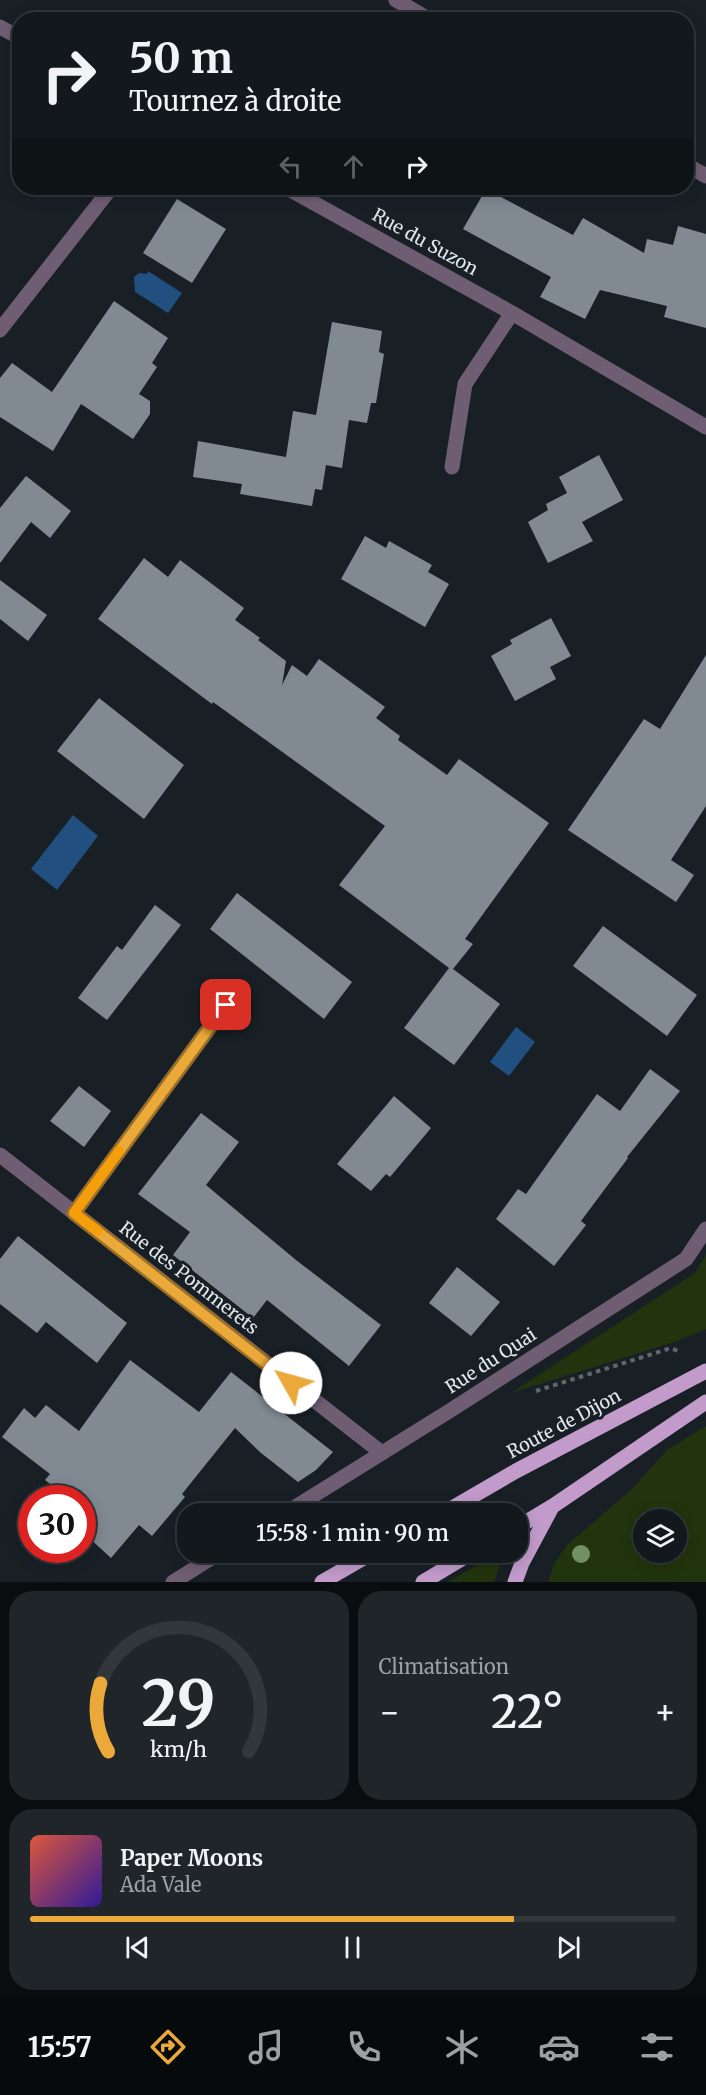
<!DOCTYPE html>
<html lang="fr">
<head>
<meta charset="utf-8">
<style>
  :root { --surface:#12181c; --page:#1f2529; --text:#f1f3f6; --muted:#9ca0a3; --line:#31373b; --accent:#eba93a }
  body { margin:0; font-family:Merriweather,serif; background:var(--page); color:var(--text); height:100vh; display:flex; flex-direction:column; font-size:22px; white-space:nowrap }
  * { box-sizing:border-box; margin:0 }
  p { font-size:20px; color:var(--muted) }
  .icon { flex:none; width:33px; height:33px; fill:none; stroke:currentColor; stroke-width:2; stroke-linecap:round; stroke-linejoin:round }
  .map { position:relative; height:1582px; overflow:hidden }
  .side { display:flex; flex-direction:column; gap:9px; padding:9px; background:#0a0d0f; flex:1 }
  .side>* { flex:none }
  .top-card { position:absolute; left:12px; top:12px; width:682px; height:183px; border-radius:24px; box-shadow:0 3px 15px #0003,0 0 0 2px var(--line); background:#12181c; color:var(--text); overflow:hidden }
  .tools { position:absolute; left:633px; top:1509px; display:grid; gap:12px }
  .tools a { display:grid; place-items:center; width:54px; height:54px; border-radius:50%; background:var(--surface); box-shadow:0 3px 15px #0003,0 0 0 2px var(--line); font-size:30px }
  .speed { position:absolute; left:18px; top:1485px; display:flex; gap:12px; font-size:30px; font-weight:700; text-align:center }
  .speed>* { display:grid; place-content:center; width:78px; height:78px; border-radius:50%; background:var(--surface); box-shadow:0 3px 15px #0003,0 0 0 2px var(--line); line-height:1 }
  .speed .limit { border:9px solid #d22; background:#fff; color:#111 }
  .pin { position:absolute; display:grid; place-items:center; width:51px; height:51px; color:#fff; margin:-26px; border-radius:12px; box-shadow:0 3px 9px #0006 }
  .me { position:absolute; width:66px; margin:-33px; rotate:308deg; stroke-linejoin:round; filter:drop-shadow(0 0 4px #0008) }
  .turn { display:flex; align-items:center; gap:21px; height:126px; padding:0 18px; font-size:27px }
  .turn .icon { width:78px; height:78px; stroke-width:2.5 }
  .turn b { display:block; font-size:42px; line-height:51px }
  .lanes { display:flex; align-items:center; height:57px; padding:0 18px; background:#0003; justify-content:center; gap:30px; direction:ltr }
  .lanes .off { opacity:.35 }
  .big { font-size:45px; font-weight:600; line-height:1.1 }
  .side .widget { flex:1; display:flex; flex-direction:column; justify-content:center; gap:9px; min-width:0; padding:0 21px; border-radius:24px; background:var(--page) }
  .side .dial { align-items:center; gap:0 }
  .dial svg { height:156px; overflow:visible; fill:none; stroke:var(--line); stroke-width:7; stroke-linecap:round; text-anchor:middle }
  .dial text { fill:var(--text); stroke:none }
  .song { display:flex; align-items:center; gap:18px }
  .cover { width:72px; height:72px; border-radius:9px; background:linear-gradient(135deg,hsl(10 70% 55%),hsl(250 70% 35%)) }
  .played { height:6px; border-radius:3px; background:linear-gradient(90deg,var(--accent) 75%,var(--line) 75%) }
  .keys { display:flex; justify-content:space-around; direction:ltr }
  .heat { display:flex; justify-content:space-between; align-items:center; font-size:33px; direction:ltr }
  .side .tiles { flex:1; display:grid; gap:9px; grid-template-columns:1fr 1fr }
  .widget:last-child { grid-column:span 2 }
  .trip { position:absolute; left:177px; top:1503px; width:351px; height:60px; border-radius:24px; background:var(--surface); box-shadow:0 3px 15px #0003,0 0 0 2px var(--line); font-weight:600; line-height:60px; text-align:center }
  .dock { display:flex; height:96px; justify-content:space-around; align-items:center; background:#070a0b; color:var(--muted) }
  .dock .icon { width:42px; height:42px }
  .dock .selected { color:var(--accent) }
  .dock b { font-size:27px; color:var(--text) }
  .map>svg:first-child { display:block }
  .green { fill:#22340d; fill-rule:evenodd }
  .water { fill:#214f7f }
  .building { fill:#818a93 }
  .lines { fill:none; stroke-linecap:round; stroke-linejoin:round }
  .path { stroke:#60676c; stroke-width:4; stroke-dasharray:4.5 4.5; stroke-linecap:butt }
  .service { stroke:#6f5d74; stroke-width:15 }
  .minor { stroke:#6f5d74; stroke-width:15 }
  .primary { stroke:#c29bcb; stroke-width:15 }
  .tree { fill:#739062 }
  .route-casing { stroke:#996e26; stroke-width:15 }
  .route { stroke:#eba93a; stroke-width:10 }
  .slow { stroke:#f59e0b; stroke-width:10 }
  .labels { text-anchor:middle; stroke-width:6; stroke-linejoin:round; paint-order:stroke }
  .street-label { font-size:18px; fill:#e0e6ea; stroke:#182026 }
</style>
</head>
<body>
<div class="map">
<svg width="706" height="1582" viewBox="0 0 706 1582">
  <rect width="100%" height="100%" fill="#182026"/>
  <path class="green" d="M706 1255V1329L677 1341 511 1393 695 1273Z
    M706 1426V1582H548L554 1564 567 1545 630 1491 667 1450ZM644 1520H676V1552H644Z
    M498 1553H504L494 1582H448Z"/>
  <path class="water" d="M148 271 182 293 168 313 135 292 134 277 139 273 147 274Z
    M73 815 98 836 57 890 31 869Z
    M516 1027 535 1042 509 1076 490 1062Z"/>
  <path class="building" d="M486 189 573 235 583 218 644 253 647 239 673 245 678 226 706 234V328L664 317 667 306 600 290 585 319 540 297 551 277 463 229Z
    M177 199 226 229 192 283 143 253Z
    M114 301 168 338 152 363 157 367 139 394 150 401V414L133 439 81 404 53 451 0 417V378L12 363 52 392Z
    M332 322 382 331 379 352 384 354 376 403H371L367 423 349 420 342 468 326 465 322 490 315 489 312 506 240 494 242 484 193 477 198 441 286 457 293 411 316 415Z
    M599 455 623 500 582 522 593 541 548 563 528 522 548 510 546 504 567 493 559 477Z
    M26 476 71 511 50 538 31 522 0 563V508Z
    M365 536 386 548 389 541 432 565 428 572 449 584 425 627 341 579Z
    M144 558 168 577 180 560 244 608 235 620 260 638 258 640 286 661 282 685 292 665 307 676 319 659 385 707 376 718 400 736 398 740 447 775 459 759 549 823 465 939 473 944 453 969 500 1004 454 1065 404 1028 449 968 339 885 385 826 213 702 212 704 98 619Z
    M0 580 47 615 28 641 0 619Z
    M551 618 571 656 550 667 556 679 515 701 491 656 512 644 510 640Z
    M706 655V806L671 860 694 875 676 902 568 830 644 719 660 729Z
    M99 698 184 765 144 819 57 751Z
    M237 893 352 982 324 1019 210 929Z
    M155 905 181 925 107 1020 78 998 117 946 122 950Z
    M603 926 697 995 667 1036 573 966Z
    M650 1069 680 1091 627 1157 628 1158 581 1221 586 1225 554 1266 496 1219 518 1189 526 1194 597 1094 620 1111Z
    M79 1086 111 1111 84 1147 50 1121Z
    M394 1096 431 1128 390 1177 386 1174 371 1191 337 1164Z
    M201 1113 239 1142 206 1185 296 1260 381 1325 349 1366 267 1300 253 1318 173 1255 190 1232 138 1194Z
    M18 1236 127 1323 97 1363 46 1322 37 1333 0 1304V1259Z
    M457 1267 500 1302 471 1336 429 1303Z
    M130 1360 199 1412 231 1372 333 1452 316 1470 298 1482 261 1453 235 1428 182 1494 185 1497 152 1536 139 1525 111 1558 87 1536 94 1526 82 1516V1498H68L45 1480 50 1474 2 1437 24 1408 35 1418 46 1405 79 1431Z"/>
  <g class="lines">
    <path class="path" d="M536 1391 671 1348 680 1352"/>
    <path class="service" d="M74 1213 226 1005"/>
    <path class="minor" d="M396 0 430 20
      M0 27 20 38
      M687 165 706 176
      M287 188 512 313 706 427
      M0 330 111 188
      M452 467 465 384 512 313
      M0 1155 382 1453
      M284 1514 451 1410 686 1259 706 1229
      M173 1582 221 1552"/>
    <path class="primary" d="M442 1514 516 1471 706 1371
      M518 1527 553 1506 706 1402
      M322 1582 374 1552
      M423 1582 473 1552
      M515 1582 522 1563 552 1507"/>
  </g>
  <circle class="tree" cx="581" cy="1554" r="9"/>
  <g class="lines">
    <defs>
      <path id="route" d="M226 1005 74 1213 291 1383"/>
    </defs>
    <use href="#route" class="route-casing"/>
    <use href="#route" class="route"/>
    <path class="slow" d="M98 1231 74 1213 119 1151"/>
  </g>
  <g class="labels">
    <g class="street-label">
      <text transform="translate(425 242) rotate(29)" y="6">Rue du Suzon</text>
      <text transform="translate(189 1278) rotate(38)" y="6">Rue des Pommerets</text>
      <text transform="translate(491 1361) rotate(-33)" y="6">Rue du Quai</text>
      <text transform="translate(564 1424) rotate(-28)" y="6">Route de Dijon</text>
    </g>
  </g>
</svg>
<div class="tools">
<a><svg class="icon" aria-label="layers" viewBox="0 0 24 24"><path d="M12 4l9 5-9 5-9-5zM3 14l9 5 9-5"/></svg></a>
</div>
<div class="speed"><div class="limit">30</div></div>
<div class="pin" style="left:226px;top:1005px;background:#d93025"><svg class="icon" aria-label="arrive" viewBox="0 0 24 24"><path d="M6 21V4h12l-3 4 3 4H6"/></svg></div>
<svg class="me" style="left:291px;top:1383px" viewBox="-20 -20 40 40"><circle r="19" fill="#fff"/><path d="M0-13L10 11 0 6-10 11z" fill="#eba93a"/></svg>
<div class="trip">15:58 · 1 min · 90 m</div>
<div class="top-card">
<div class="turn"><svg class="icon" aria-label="right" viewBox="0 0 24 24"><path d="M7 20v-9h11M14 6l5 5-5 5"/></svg><div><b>50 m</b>Tournez à droite</div></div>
<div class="lanes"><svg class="icon off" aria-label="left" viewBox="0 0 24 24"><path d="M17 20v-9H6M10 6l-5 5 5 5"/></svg><svg class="icon off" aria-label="ahead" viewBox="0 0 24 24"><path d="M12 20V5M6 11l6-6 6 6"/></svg><svg class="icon" aria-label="right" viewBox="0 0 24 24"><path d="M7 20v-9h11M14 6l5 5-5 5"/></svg></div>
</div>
</div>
<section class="side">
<div class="tiles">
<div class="widget dial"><svg viewBox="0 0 100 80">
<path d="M14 69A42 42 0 1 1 86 69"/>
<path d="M14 69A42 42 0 0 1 10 34" stroke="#eba93a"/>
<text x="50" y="56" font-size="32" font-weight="700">29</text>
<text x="50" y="72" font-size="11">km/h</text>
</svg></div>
<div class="widget"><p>Climatisation</p>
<div class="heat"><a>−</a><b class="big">22°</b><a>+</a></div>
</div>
<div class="widget">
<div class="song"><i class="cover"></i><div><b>Paper Moons</b><p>Ada Vale</p></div></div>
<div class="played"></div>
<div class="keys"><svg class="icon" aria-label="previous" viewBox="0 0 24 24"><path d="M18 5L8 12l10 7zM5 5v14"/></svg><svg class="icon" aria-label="pause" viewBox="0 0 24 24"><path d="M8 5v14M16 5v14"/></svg><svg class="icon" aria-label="next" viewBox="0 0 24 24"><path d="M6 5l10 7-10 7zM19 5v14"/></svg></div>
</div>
</div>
</section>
<nav class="dock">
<b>15:57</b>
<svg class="icon selected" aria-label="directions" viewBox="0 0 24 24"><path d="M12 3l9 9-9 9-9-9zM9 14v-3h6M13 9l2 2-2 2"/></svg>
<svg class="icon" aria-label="music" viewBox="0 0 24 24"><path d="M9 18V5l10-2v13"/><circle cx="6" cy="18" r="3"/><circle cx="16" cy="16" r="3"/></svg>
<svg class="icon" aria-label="phone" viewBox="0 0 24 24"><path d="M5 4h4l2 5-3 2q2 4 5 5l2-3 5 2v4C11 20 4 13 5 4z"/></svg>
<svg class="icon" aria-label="climate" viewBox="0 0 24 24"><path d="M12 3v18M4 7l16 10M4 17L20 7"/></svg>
<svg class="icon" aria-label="car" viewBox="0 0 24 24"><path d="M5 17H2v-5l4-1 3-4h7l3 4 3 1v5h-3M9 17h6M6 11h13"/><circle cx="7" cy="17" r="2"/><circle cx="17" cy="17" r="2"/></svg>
<svg class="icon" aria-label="filters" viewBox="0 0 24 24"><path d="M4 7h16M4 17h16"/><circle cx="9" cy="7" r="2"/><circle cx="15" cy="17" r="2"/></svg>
</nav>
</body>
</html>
